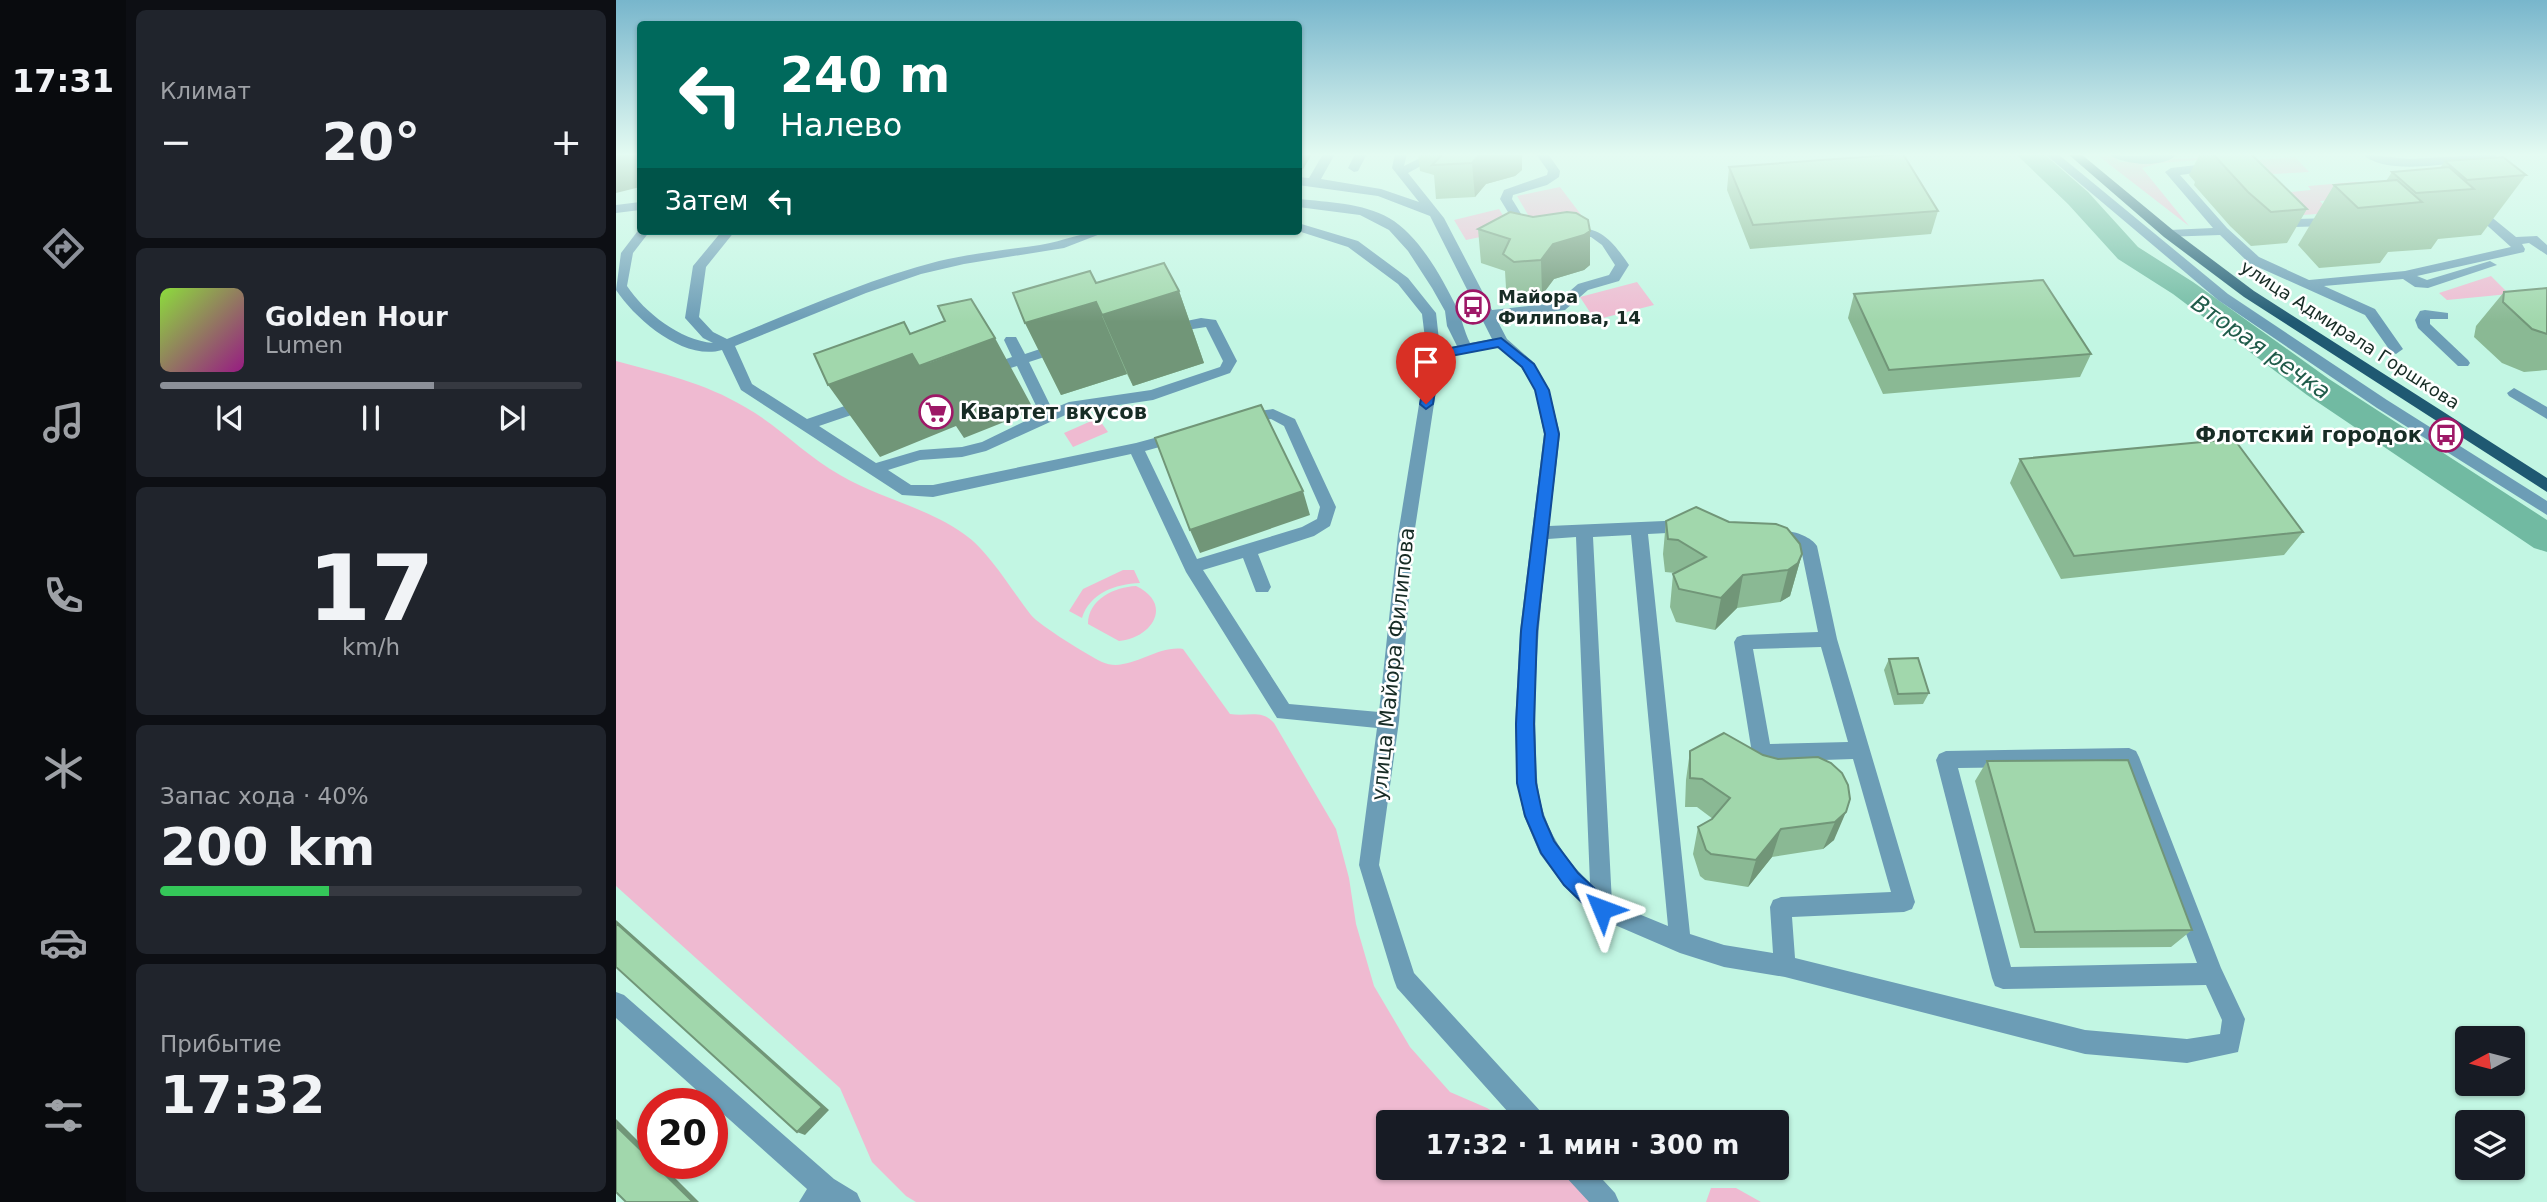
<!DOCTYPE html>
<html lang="ru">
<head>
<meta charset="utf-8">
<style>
  :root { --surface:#171b24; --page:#20242c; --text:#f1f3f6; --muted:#9ea1a6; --line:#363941; --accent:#8c9099 }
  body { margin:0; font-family:"DejaVu Sans",sans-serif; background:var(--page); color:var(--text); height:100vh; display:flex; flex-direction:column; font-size:26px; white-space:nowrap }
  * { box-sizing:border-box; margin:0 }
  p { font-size:23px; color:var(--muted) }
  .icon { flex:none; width:38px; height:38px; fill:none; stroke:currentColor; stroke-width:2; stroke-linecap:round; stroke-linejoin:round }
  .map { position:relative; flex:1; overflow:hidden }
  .details { display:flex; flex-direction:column; gap:10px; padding:10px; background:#0d0f14; width:490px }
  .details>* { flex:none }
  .top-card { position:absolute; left:21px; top:21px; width:665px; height:214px; border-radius:7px; box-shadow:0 2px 5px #0004; background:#00695c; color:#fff; overflow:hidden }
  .needle { width:46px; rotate:263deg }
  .buttons { position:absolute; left:1839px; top:1026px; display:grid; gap:14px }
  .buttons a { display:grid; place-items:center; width:70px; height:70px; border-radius:7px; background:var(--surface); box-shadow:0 2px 5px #0004; font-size:35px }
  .speed { position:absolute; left:21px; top:1088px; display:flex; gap:14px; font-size:35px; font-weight:700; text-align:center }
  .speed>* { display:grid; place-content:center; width:91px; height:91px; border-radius:50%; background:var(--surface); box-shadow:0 2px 5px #0004; line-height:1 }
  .speed .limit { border:10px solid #d22; background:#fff; color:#111 }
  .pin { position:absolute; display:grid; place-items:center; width:60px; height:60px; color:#fff; margin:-72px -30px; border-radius:50% 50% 50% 0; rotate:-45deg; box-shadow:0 0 7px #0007 }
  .pin .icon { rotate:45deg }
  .me { position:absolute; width:77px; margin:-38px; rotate:314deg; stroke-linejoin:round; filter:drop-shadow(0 0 5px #0008) }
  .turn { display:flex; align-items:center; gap:24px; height:147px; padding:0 28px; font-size:32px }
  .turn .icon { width:91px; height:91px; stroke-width:2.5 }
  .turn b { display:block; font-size:49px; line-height:60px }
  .then { display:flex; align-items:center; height:66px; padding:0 28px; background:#0003; gap:14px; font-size:26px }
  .big { font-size:52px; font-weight:800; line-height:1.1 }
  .details .widget { flex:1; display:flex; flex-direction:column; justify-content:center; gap:10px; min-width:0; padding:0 24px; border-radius:10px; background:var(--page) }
  .details .dial { align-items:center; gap:0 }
  .dial b { font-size:91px; line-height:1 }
  .song { display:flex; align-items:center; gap:21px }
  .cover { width:84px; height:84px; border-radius:10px; background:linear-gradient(135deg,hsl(90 70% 55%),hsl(310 70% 35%)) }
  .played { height:7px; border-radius:4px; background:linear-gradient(90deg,var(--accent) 65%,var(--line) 65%) }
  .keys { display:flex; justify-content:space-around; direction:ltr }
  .heat { display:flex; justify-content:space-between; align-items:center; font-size:38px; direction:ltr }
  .charge { height:10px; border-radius:5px; background:linear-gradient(90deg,#34c759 40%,var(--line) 0) }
  .trip { position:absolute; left:760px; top:1110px; width:413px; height:70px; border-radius:7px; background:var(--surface); box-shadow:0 2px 5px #0004; font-weight:800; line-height:70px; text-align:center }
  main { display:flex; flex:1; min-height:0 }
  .tab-bar { display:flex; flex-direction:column; width:126px; justify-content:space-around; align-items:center; background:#090b0e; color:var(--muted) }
  .tab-bar .icon { width:49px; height:49px }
  .tab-bar .active { color:var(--accent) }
  .tab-bar b { font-size:32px; color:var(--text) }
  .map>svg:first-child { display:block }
  .green { fill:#efbad1 }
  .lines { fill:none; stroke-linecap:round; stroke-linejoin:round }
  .river { fill:#71baa2; fill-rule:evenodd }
  .minor { fill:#6c9db6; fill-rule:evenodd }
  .major { fill:#1f5972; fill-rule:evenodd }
  .wall { fill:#8ab994 }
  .shaded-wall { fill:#719678 }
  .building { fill:#a1d7ac; stroke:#719678; stroke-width:2 }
  .route { fill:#1a73e8; stroke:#114b97; stroke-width:2 }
  .labels { text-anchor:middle; stroke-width:5; stroke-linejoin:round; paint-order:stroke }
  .far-poi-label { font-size:18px; font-weight:bold; fill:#172c25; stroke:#fff; text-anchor:start }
  .far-street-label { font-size:18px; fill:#172c25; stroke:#fff }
  .poi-label { font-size:21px; font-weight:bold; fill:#172c25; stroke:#fff; text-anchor:start }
  .street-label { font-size:21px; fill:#172c25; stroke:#fff }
  .water-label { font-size:23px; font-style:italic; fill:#205b4a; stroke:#fff }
</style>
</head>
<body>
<main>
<nav class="tab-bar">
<b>17:31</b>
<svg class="icon active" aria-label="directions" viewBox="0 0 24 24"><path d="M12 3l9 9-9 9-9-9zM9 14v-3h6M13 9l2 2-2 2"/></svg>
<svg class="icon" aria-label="music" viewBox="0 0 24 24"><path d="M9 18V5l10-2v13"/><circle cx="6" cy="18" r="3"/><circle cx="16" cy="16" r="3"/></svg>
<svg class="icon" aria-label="phone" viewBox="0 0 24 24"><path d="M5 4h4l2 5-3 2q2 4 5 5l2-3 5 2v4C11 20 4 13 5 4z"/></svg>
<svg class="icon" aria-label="climate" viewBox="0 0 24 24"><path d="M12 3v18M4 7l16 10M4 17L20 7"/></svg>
<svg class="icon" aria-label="car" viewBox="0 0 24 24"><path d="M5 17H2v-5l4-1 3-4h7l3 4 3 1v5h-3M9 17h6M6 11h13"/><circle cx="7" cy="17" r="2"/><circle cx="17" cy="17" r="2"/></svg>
<svg class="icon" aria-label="filters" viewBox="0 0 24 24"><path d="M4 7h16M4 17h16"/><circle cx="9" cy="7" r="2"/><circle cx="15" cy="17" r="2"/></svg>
</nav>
<section class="details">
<div class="widget"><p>Климат</p>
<div class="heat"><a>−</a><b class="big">20°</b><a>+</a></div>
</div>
<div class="widget">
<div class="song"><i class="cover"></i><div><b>Golden Hour</b><p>Lumen</p></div></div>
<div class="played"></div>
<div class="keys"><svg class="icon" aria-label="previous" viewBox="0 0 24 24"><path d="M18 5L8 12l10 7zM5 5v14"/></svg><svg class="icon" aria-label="pause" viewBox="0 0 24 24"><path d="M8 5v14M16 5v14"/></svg><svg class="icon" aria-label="next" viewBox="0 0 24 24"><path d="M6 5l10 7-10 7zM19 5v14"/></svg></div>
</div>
<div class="widget dial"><b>17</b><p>km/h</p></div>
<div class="widget"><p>Запас хода · 40%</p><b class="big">200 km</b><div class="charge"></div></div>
<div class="widget"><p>Прибытие</p><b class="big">17:32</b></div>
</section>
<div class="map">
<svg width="1931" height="1202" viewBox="0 0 1931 1202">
  <rect width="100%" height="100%" fill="#c2f6e3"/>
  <path class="green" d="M1480 154H1493L1505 162 1581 158 1578 154H1585L1584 160 1543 163 1526 168 1573 226Z
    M1679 157 1693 172 1656 174 1643 160Z
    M1740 182 1756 197 1704 201 1714 213 1687 215 1665 193 1695 190 1692 186Z
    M944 187 969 220 921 230 901 196Z
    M883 209 895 228 893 231 850 240 838 220Z
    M1875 276 1893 294 1831 300 1823 293Z
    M1021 282 1038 305 979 320 964 297Z
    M0 361C45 373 89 383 129 407 163 426 190 456 224 475 263 498 310 507 348 534 373 551 396 591 415 615 424 626 472 655 486 662 512 674 539 645 567 649L614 714C631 717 646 709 658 723L720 829 733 878 740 924 758 986 794 1047 834 1092 871 1108 894 1122H772V1167H964L999 1202H300L290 1196 256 1162 224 1088 0 886Z
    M482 418 492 432 457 447 448 433Z
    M507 570H518L524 583C499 584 474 593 466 618L453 611 467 589Z
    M520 586C558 604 536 638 503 641L472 624C472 599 499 587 520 586Z
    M1095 1188H1120L1145 1202H1090Z"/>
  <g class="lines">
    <path class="river" d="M1400 154H1428L1472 192 1522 247 1577 282 1713 379 1931 520V552L1918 548 1691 395 1557 294 1502 259 1452 204Z"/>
    <path class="minor" d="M707 154H719L705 179 765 189 803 202 776 168 779 154H791L788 166 812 154H827L792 173 828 218 876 310 940 303 962 284 993 275 999 265 986 245 975 237 949 236V230C982 223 995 239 1013 265L1003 281 972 290 949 310 880 318 891 339 916 361 933 390 944 434 933 526 1071 520 1079 526 1071 532 1032 534 1074 934 1108 945 1157 953 1154 907 1157 900 1165 897 1275 892 1237 759 1146 762 1139 759 1136 753 1118 642 1121 637 1127 635 1202 632 1185 549 1178 545 1153 542 1151 538C1160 524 1193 533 1201 546L1221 639 1299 902 1296 909 1288 912 1176 917 1179 958 1469 1030 1571 1039 1604 1034 1606 1020 1590 985 1387 989 1379 986 1376 978 1320 760 1323 754 1330 751 1513 748 1520 751 1523 757 1605 968 1629 1019 1622 1052 1571 1063 1469 1054 1169 977 1108 967 1064 953 978 916 948 886 924 854 908 816 901 783 899 724 904 631 928 434 919 390 905 367 882 347 825 358 798 535 783 721 763 865 798 973 926 1113 929 1122H901L781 988 778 980 743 865 761 728 661 718 570 572 515 454 317 497 286 495 125 390 106 350C68 361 20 320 0 290L5 253 24 228V231H34L17 253 11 286C29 313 64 340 97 343L87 338 69 318 77 266 106 231H119L90 267 83 317 97 332 111 339C181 311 250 280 323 261 357 253 391 250 424 245 448 241 469 231 492 231L448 248 348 264 305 274 250 293 119 346 136 384 191 419 249 399H259L261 403 259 407 203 426 260 463 304 450 346 447 366 442 424 414 401 366 372 375 365 370 367 367 396 357 388 340 390 337H400L409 354 445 342 452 347 450 350 413 362 436 409 453 402 535 390 604 367 607 361 590 327 551 333 544 329 546 326 585 318 600 320 621 361 614 373 537 400 456 412 370 451 346 457 304 460 272 470 295 485H317L520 443 564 431 569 432 572 436 569 440 529 451 581 559 686 527 701 519 704 507 668 426 655 419 627 423 619 418 627 413 657 409 679 419 720 507 714 526 698 536 642 554 655 587 652 592H640L627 558 587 570 673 704 763 712 782 535 811 355 806 314 782 284 732 247 682 231V223L742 241 792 278 820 313 824 349 841 346 831 326 829 311 816 288 792 251 773 230 744 215 682 207V199C712 202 747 203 773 218 803 235 826 278 841 308 846 319 848 331 854 343L876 339 814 216 762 196 682 185V177L693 178ZM1015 535 1052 926 996 903 977 537ZM960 537 974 883C955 865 938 843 929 817 921 795 920 771 920 748 917 678 924 608 932 539ZM1205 647 1232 742 1154 744 1137 649ZM1507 766 1581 963 1395 967 1342 768Z
      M739 154H751L742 171 738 172 732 168Z
      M920 154H932L944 171 943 177 931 185 897 195 896 199 916 232 910 236 906 235 884 199 888 190 931 175 932 171Z
      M1429 154H1442L1612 294 1771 400 1931 501V515L1761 408 1602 300Z
      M1492 154 1513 156 1561 154C1550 169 1505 165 1492 154Z
      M1746 154 1793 159 1883 154 1877 158C1844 161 1772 178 1746 154Z
      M1598 163 1602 164V170L1564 175 1611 228 1643 257 1693 280 1789 271 1895 247 1853 209 1851 206 1857 202 1900 237 1921 236 1931 245V255L1913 243 1906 244 1909 249 1908 252 1801 276 1811 280 1874 261 1881 265 1812 288 1799 287 1787 279 1708 286 1759 309 1787 349 1780 354 1775 352 1749 315 1633 263 1604 235 1548 237V231L1553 230 1597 228 1549 172 1555 168Z
      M24 202V210L0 213V205Z
      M1663 209 1680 219 1716 218 1722 222 1716 226 1677 227 1659 216V210Z
      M1809 310 1832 313V319H1814V324L1852 360 1854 363 1852 366H1842L1802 328 1799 320 1804 311Z
      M1898 388 1931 407V419L1893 396 1891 393Z
      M0 992 8 995 218 1179 241 1193 245 1202H183L191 1189 0 1018Z
      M946 1167H975L999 1193 1003 1202H973L949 1176Z"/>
    <path class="major" d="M1452 154H1465L1558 231 1638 291 1931 478V492L1628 297 1548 237Z"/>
  </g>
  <path class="wall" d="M682 154H696L687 169H682Z
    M802 154H906V170L899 176 870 184 859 197 820 199 818 175 804 171Z
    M1584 154H1635L1691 209 1671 243 1635 246 1614 226 1578 185 1579 182 1573 175Z
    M1829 161 1910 175 1865 235 1822 239 1815 249 1772 252 1764 263 1703 268 1682 245 1718 185 1770 181 1776 172 1824 168Z
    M1113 167 1322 211 1315 234 1134 249 1111 190Z
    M917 217 974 231V265L968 270 938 279 926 295 900 297 890 288 889 271 865 263 862 229Z
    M1931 288V370L1908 372 1886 363 1858 337 1860 326 1888 292Z
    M563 291 588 363 517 386 511 374 445 395 409 323Z
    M1238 294 1475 354 1464 377 1267 394 1232 318Z
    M1404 459 1687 532 1668 555 1445 579 1394 483Z
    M1050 521 1113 522 1186 554 1174 596 1164 602 1121 608 1099 630 1060 622 1054 607 1057 574 1059 573 1049 572 1047 554Z
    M1273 659 1313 693 1307 704 1278 705 1268 670Z
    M1074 751 1147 755 1226 773 1218 840 1207 849 1156 857 1132 887 1089 880 1084 876 1077 854 1082 827 1097 819 1081 807H1069L1070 780Z
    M1371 761 1576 930 1555 947 1404 948 1359 781Z"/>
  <path class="shaded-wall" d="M0 154H24V187L0 193Z
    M684 154H696L687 169Z
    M864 154H906V170L899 176 870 184 859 197 856 163Z
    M974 231V265L968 270 938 279 926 295 925 260 937 244Z
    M563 291 588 363 517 386 486 315Z
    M480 302 511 374 445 395 409 323Z
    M379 338 418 410 348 438 340 426 264 457 212 385 296 354 313 363Z
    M687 491 694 515 584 553 574 530Z
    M1186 554 1174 596 1164 602 1172 570Z
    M1127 575 1121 608 1099 630 1105 598Z
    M1230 812 1218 840 1207 849 1219 822Z
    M1165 829 1156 857 1132 887 1140 860Z
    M0 920 213 1110 189 1135 181 1132 0 923Z
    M0 1119 37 1156V1162L0 1126Z
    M38 1164H45L83 1202H77Z"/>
  <path class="building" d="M827 154H864L856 163 816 165Z
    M1287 154 1322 211 1137 225 1113 167Z
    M1597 154H1635L1691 209 1655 212 1632 192Z
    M1887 157 1910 175 1851 180 1829 161Z
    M1833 167 1858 189 1800 193 1776 172Z
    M1781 180 1806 202 1742 208 1718 185Z
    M894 212 917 217 951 212 960 213 972 220 974 231 968 235 937 244 925 260 898 262 887 254 894 239 862 229Z
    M548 263 563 291 486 315 480 302 409 323 397 293 474 271 480 283Z
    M1427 280 1475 354 1273 370 1238 294Z
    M1931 288V334L1916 329 1887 302 1888 292Z
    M355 299 379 338 303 366 296 354 212 385 198 354 288 322 294 334 329 321 322 306Z
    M645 405 687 491 574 530 539 438Z
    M1618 439 1687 532 1458 556 1404 459Z
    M1080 507 1113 522 1160 524 1171 528 1184 544 1186 554 1182 563 1172 570 1127 575 1105 598 1063 589 1057 574 1090 557 1062 540 1052 539 1050 521Z
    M1302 658 1313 693 1282 694 1273 659Z
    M1108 733 1147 755 1162 759 1202 757 1215 763 1226 773 1232 785 1234 799 1230 812 1219 822 1165 829 1140 860 1095 854 1090 850 1082 827 1096 819 1114 798 1086 779 1074 778V751Z
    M1512 760 1576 930 1419 932 1371 761Z
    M0 923 206 1107 181 1132 0 967Z
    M0 1126 37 1162V1164H38L77 1202H10L0 1192Z"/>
  <linearGradient id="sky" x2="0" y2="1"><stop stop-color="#78b6cc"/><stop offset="0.48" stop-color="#e4fbf2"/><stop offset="1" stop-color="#e4fbf2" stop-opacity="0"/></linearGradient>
  <rect width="1931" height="322" fill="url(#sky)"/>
  <path class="route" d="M885 338 918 364 933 390 943 434 921 631 918 724 920 783 927 816 938 841 962 873 993 902 995 909 993 915 986 918 979 915 948 885 925 853 909 816 901 783 900 724 905 631 929 434 919 390 906 367 882 347 824 358 817 404 810 409 804 404 814 352Z"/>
  <defs>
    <symbol id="bus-ring" viewBox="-11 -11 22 22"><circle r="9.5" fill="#fff" stroke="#9e1867" stroke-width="1.5"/><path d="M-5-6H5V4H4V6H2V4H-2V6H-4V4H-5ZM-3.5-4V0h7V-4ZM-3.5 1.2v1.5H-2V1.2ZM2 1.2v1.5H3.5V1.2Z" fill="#9e1867"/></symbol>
    <symbol id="supermarket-ring" viewBox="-11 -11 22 22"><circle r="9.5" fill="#fff" stroke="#9e1867" stroke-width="1.5"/><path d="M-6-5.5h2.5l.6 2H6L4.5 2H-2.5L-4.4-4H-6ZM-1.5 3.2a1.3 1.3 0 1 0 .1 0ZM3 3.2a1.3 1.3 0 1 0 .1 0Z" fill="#9e1867"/></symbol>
  </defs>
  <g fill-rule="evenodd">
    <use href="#bus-ring" x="838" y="288" width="38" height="38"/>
    <use href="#supermarket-ring" x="301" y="393" width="38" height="38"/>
    <use href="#bus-ring" x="1811" y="416" width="38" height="38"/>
  </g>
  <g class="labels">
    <g class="far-poi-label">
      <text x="882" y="303">Майора<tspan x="882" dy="21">Филипова, 14</tspan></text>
    </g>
    <g class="far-street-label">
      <text transform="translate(1734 335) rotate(33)" y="6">улица Адмирала Горшкова</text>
    </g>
    <g class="poi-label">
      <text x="344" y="419">Квартет вкусов</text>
      <text x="1806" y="442" text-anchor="end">Флотский городок</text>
    </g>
    <g class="street-label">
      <text transform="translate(777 664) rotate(-84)" y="7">улица Майора Филипова</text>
    </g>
    <g class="water-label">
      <text transform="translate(1645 347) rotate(35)" y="8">Вторая речка</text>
    </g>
  </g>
</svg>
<div class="buttons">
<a><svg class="needle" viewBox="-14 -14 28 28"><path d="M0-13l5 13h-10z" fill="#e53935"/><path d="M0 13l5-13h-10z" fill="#9ea1a6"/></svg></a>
<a><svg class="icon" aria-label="layers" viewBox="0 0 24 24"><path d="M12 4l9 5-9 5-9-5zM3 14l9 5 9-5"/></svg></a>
</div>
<div class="speed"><div class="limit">20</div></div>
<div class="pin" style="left:810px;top:404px;background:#d93025"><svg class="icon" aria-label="arrive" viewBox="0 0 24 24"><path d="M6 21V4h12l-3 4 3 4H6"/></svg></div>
<svg class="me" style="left:986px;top:909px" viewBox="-20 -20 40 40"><path d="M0-17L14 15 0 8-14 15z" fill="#1a73e8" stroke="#fff" stroke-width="4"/></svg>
<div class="trip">17:32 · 1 мин · 300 m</div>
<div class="top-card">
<div class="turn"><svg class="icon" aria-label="left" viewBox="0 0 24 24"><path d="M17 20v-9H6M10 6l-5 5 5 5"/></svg><div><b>240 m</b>Налево</div></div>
<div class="then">Затем<svg class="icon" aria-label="left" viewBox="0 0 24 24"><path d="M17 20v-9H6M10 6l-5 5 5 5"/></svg></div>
</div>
</div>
</main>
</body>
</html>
